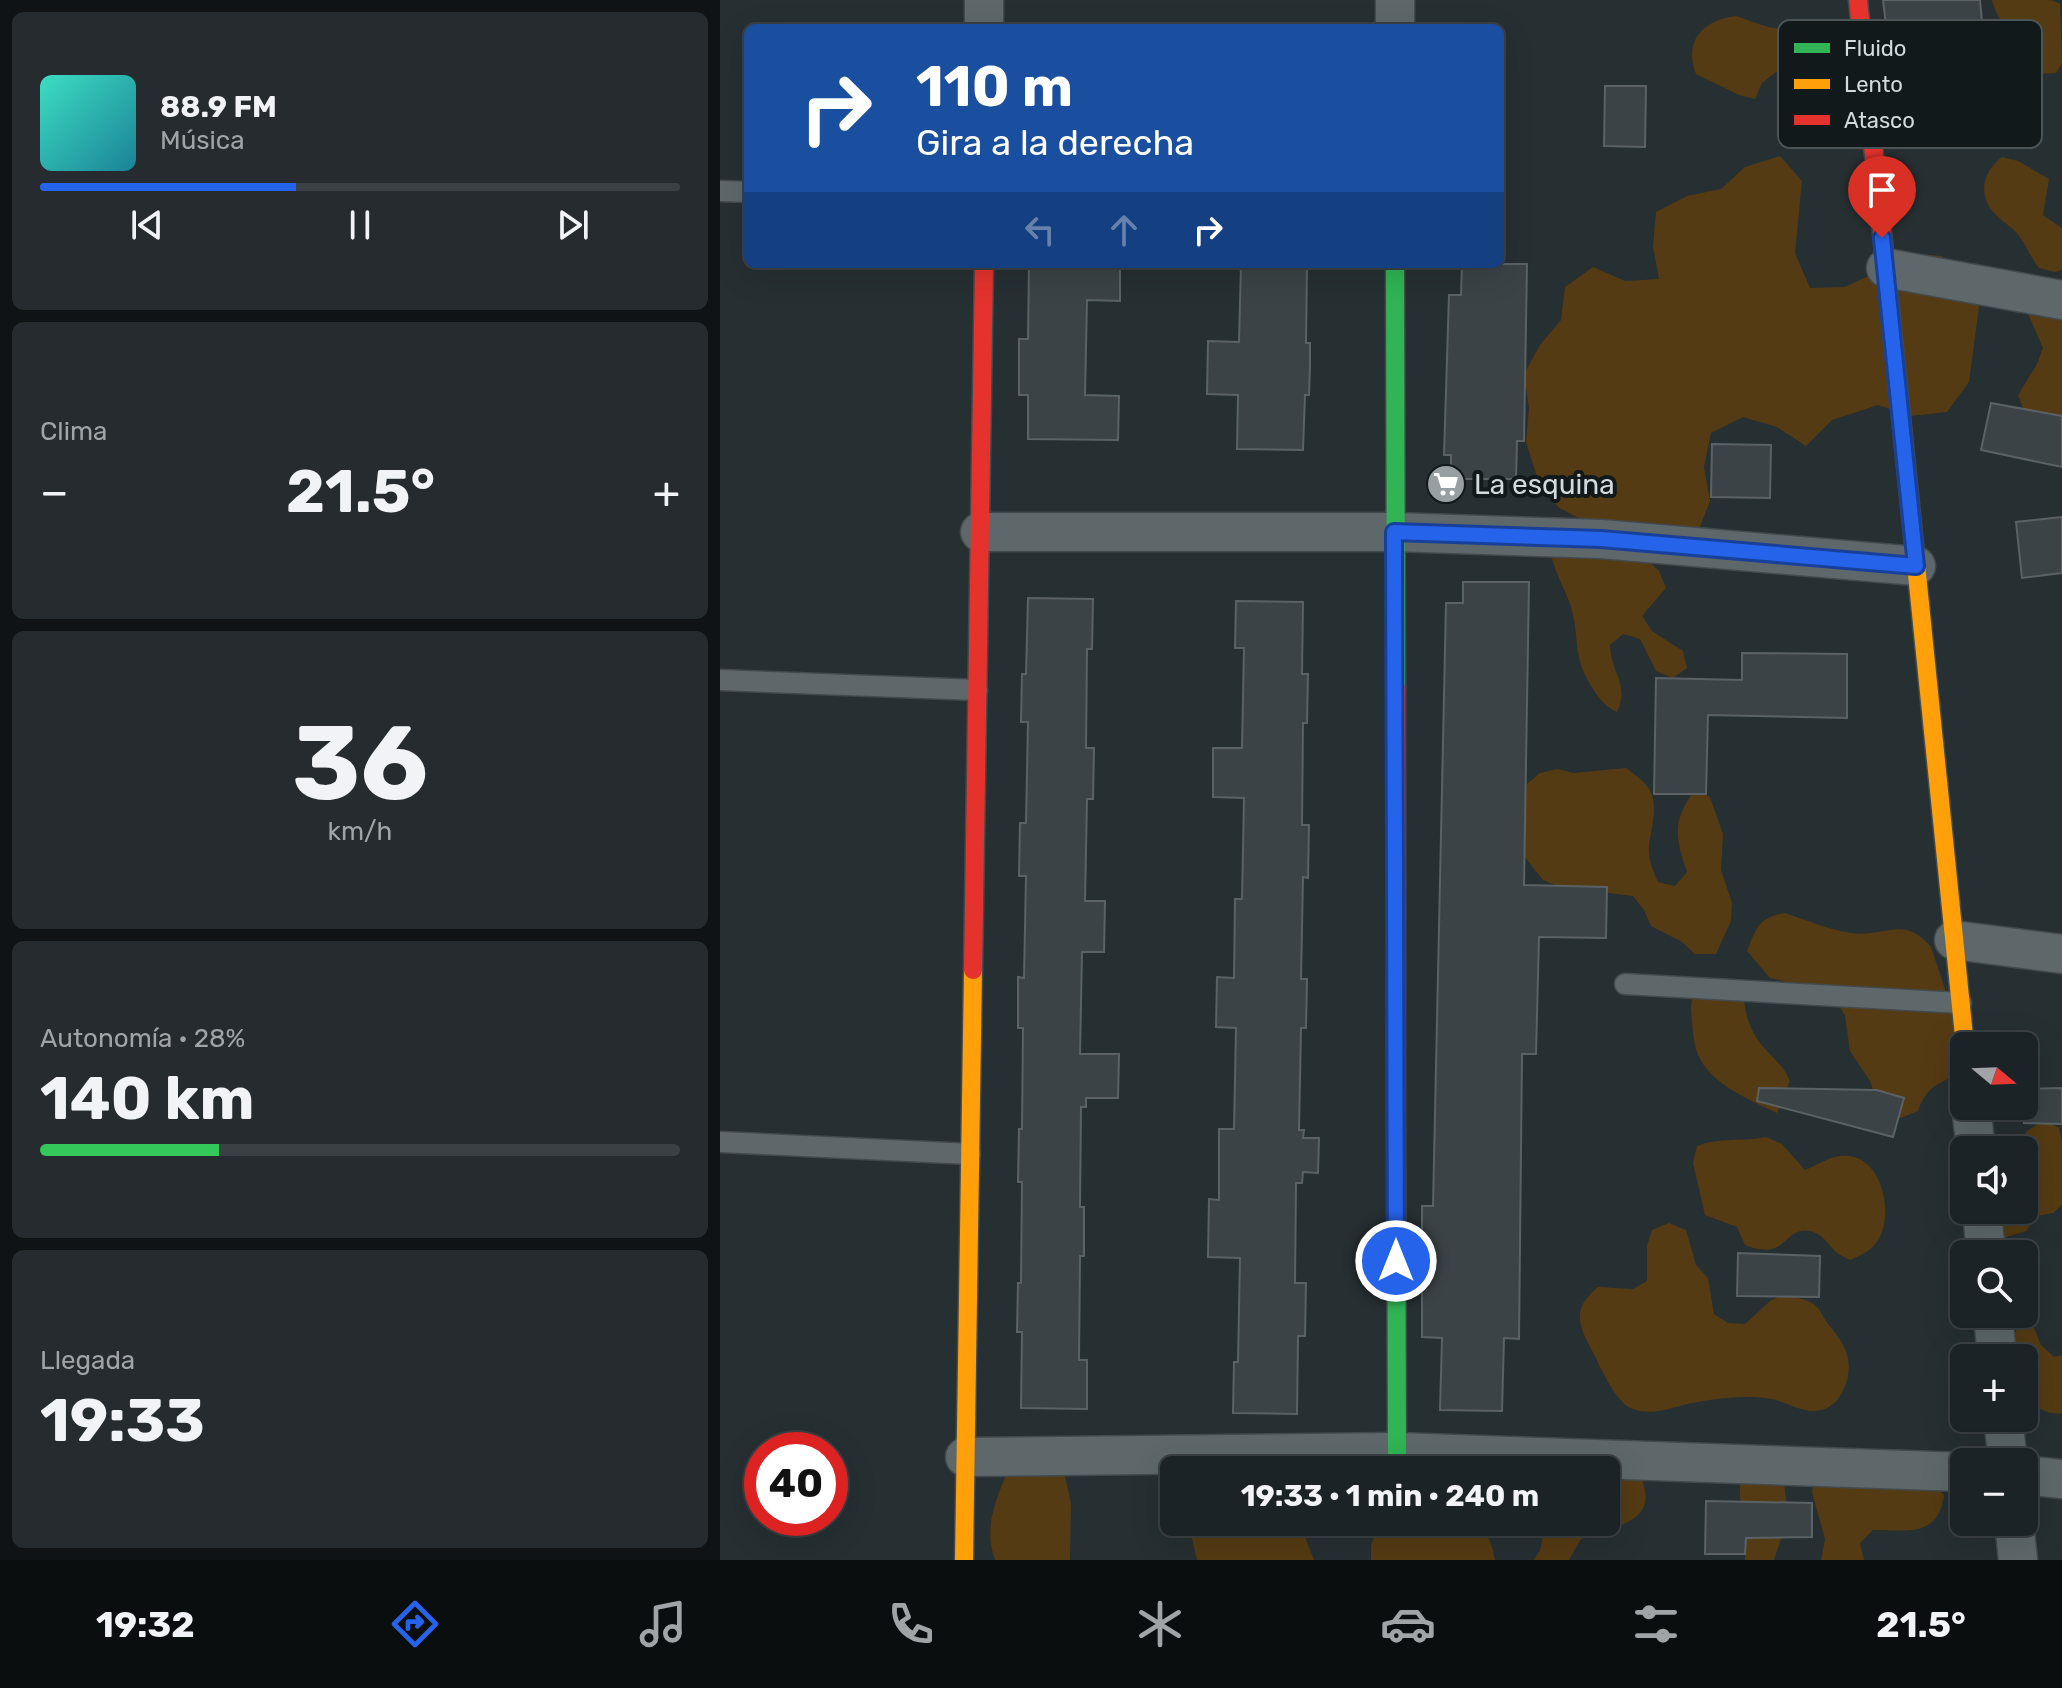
<!DOCTYPE html>
<html lang="es">
<head>
<meta charset="utf-8">
<style>
  :root { --surface:#1c2326; --page:#252b2e; --text:#f1f3f6; --muted:#a0a4a7; --line:#3a4043; --accent:#2563eb }
  body { margin:0; font-family:Rubik,sans-serif; background:var(--page); color:var(--text); height:100vh; display:flex; flex-direction:column; font-size:30px; white-space:nowrap }
  * { box-sizing:border-box; margin:0 }
  p { font-size:26px; color:var(--muted) }
  .icon { flex:none; width:44px; height:44px; fill:none; stroke:currentColor; stroke-width:2; stroke-linecap:round; stroke-linejoin:round }
  .map { position:relative; flex:1; overflow:hidden }
  .sheet { display:flex; flex-direction:column; gap:12px; padding:12px; background:#0f1315; width:720px }
  .sheet>* { flex:none }
  .top-card { position:absolute; left:24px; top:24px; width:760px; height:244px; border-radius:12px; box-shadow:0 8px 32px #0002,0 0 0 2px var(--line); background:#1a4fa0; color:#fff; overflow:hidden }
  .needle { width:52px; rotate:109deg }
  .tools { position:absolute; left:1230px; top:1032px; display:grid; gap:16px }
  .tools a { display:grid; place-items:center; width:88px; height:88px; border-radius:12px; background:var(--surface); box-shadow:0 8px 32px #0002,0 0 0 2px var(--line); font-size:40px }
  .speed { position:absolute; left:24px; top:1432px; display:flex; gap:16px; font-size:40px; font-weight:700; text-align:center }
  .speed>* { display:grid; place-content:center; width:104px; height:104px; border-radius:50%; background:var(--surface); box-shadow:0 8px 32px #0002,0 0 0 2px var(--line); line-height:1 }
  .speed .limit { border:12px solid #d22; background:#fff; color:#111 }
  .pin { position:absolute; display:grid; place-items:center; width:68px; height:68px; color:#fff; margin:-82px -34px; border-radius:50% 50% 50% 0; rotate:-45deg; box-shadow:0 0 8px #0007 }
  .pin .icon { rotate:45deg }
  .me { position:absolute; width:88px; margin:-44px; rotate:0deg; stroke-linejoin:round; filter:drop-shadow(0 0 6px #0008) }
  .turn { display:flex; align-items:center; gap:28px; height:168px; padding:0 40px; font-size:36px }
  .turn .icon { width:104px; height:104px; stroke-width:2.5 }
  .turn b { display:block; font-size:56px; line-height:68px }
  .lanes { display:flex; align-items:center; height:76px; padding:0 40px; background:#0003; justify-content:center; gap:40px; direction:ltr }
  .lanes .off { opacity:.35 }
  .big { font-size:60px; font-weight:700; line-height:1.1 }
  .sheet .widget { flex:1; display:flex; flex-direction:column; justify-content:center; gap:12px; min-width:0; padding:0 28px; border-radius:12px; background:var(--page) }
  .sheet .dial { align-items:center; gap:0 }
  .dial b { font-size:104px; line-height:1 }
  .song { display:flex; align-items:center; gap:24px }
  .cover { width:96px; height:96px; border-radius:12px; background:linear-gradient(135deg,hsl(170 70% 55%),hsl(190 70% 35%)) }
  .played { height:8px; border-radius:4px; background:linear-gradient(90deg,var(--accent) 40%,var(--line) 40%) }
  .keys { display:flex; justify-content:space-around; direction:ltr }
  .heat { display:flex; justify-content:space-between; align-items:center; font-size:44px; direction:ltr }
  .charge { height:12px; border-radius:6px; background:linear-gradient(90deg,#34c759 28%,var(--line) 0) }
  .trip { position:absolute; left:440px; top:1456px; width:460px; height:80px; border-radius:12px; background:var(--surface); box-shadow:0 8px 32px #0002,0 0 0 2px var(--line); font-weight:700; line-height:80px; text-align:center }
  .menu { display:flex; height:128px; justify-content:space-around; align-items:center; background:#0b0e0f; color:var(--muted) }
  .menu .icon { width:56px; height:56px }
  .menu .active { color:var(--accent) }
  .menu b { font-size:36px; color:var(--text) }
  main { display:flex; flex:1; min-height:0 }
  .map>svg:first-child { display:block }
  .green { fill:#553b13 }
  .building { fill:#3b4346; stroke:#5a6265; stroke-width:2 }
  .lines { fill:none; stroke-linecap:round; stroke-linejoin:round }
  .lane-casing { stroke:#424a4d; stroke-width:23 }
  .street-casing { stroke:#424a4d; stroke-width:41 }
  .fast-casing { stroke:#424a4d; stroke-width:21 }
  .slow-casing { stroke:#424a4d; stroke-width:21 }
  .jam-casing { stroke:#424a4d; stroke-width:21 }
  .lane { stroke:#5e686b; stroke-width:20 }
  .street { stroke:#5e686b; stroke-width:38 }
  .fast { stroke:#30b455; stroke-width:18 }
  .slow { stroke:#ff9f0a; stroke-width:18 }
  .jam { stroke:#e5322d; stroke-width:18 }
  .route-casing { stroke:#184099; stroke-width:20 }
  .route { stroke:#2563eb; stroke-width:14 }
  .labels { text-anchor:middle; stroke-width:8; stroke-linejoin:round; paint-order:stroke }
  .poi-label { font-size:28px; fill:#d2dcdf; stroke:#11191b; text-anchor:start }
  .key { fill:#11191b; stroke:#4b5456; stroke-width:2 }
  .key-label { font-size:22px; fill:#d2dcdf }
</style>
</head>
<body>
<main>
<section class="sheet">
<div class="widget">
<div class="song"><i class="cover"></i><div><b>88.9 FM</b><p>Música</p></div></div>
<div class="played"></div>
<div class="keys"><svg class="icon" aria-label="previous" viewBox="0 0 24 24"><path d="M18 5L8 12l10 7zM5 5v14"/></svg><svg class="icon" aria-label="pause" viewBox="0 0 24 24"><path d="M8 5v14M16 5v14"/></svg><svg class="icon" aria-label="next" viewBox="0 0 24 24"><path d="M6 5l10 7-10 7zM19 5v14"/></svg></div>
</div>
<div class="widget"><p>Clima</p>
<div class="heat"><a>−</a><b class="big">21.5°</b><a>+</a></div>
</div>
<div class="widget dial"><b>36</b><p>km/h</p></div>
<div class="widget"><p>Autonomía · 28%</p><b class="big">140 km</b><div class="charge"></div></div>
<div class="widget"><p>Llegada</p><b class="big">19:33</b></div>
</section>
<div class="map">
<svg width="1342" height="1560" viewBox="0 0 1342 1560">
  <rect width="100%" height="100%" fill="#262f32"/>
  <path class="green" d="M1272 0H1331L1340 4 1342 63 1336 73 1318 74C1310 65 1306 56 1300 45 1290 27 1277 22 1272 0Z
    M1016 16C1032 21 1049 30 1066 29 1072 28 1077 24 1083 22 1102 17 1116 25 1130 36L1133 85 1120 98C1108 96 1096 95 1086 88 1073 79 1073 75 1056 72L1042 83 1035 99 1019 95 976 74C963 40 984 20 1016 16Z
    M1060 156 1082 181 1075 253 1090 288 1125 287 1157 272 1185 253 1221 256 1251 272 1259 307 1249 382 1227 412 1191 416 1158 405 1112 420 1086 446 1057 427 1023 417 991 433 984 467 990 501 977 535 870 524 838 507 817 477 806 442 809 408 804 374 820 345 841 320 845 287 873 267 905 281 939 279 933 246 936 212 967 196 1001 189 1025 167Z
    M1282 157 1298 161 1329 179 1323 215 1342 228V270L1335 272 1319 268C1311 258 1307 246 1299 236 1293 227 1284 223 1276 215 1257 196 1262 172 1282 157Z
    M1308 300 1342 301V448L1304 411 1298 395 1317 364 1323 348 1309 316Z
    M831 554 925 558 939 571 946 588 922 616 932 631 963 651 967 668 953 678 936 671 920 639 903 634 890 645C891 674 910 684 897 712 883 705 880 699 871 686 852 654 860 639 851 607 845 588 835 574 831 554Z
    M906 768C915 775 929 784 932 795 937 811 931 830 929 846 928 859 933 871 938 882L955 886 967 872C955 837 952 820 975 790L990 797 1003 834 1001 870 1012 903 1011 921 996 954H975L962 942 931 926 924 910 913 896 840 887 823 880 800 851 798 800 807 784 820 773 837 769 854 773Z
    M1065 913C1087 920 1109 930 1131 933 1165 938 1183 914 1211 947L1244 1046V1068C1223 1086 1209 1080 1198 1111L1181 1118 1166 1112 1156 1098 1150 1081 1130 1051 1125 1016 1116 1000 1101 990 1050 978 1027 951C1036 928 1039 917 1065 913Z
    M991 979H1008L1023 987C1024 1013 1029 1032 1047 1051 1057 1062 1064 1067 1070 1081L1057 1113C1030 1100 995 1086 980 1059 974 1048 973 1033 972 1021 969 999 972 992 991 979Z
    M1324 1120 1339 1128 1342 1143V1205L1333 1213 1317 1216 1306 1231 1280 1239 1268 1210H1304V1150H1296L1307 1131Z
    M1046 1137 1062 1144 1085 1170C1096 1166 1109 1157 1120 1156 1160 1151 1174 1208 1160 1237 1154 1249 1142 1255 1130 1260 1125 1257 1118 1255 1114 1250 1106 1242 1102 1233 1089 1231 1062 1227 1068 1262 1025 1245L1017 1227 985 1215 973 1163 977 1146C1000 1137 1022 1142 1046 1137Z
    M949 1223 966 1230 976 1265 988 1278 994 1314 1008 1323 1025 1324 1050 1301 1065 1294C1075 1297 1091 1300 1098 1308 1102 1313 1104 1319 1108 1324 1124 1343 1134 1358 1126 1384 1123 1390 1119 1400 1113 1404 1094 1419 1075 1406 1056 1400 1034 1393 983 1399 960 1406 944 1410 930 1415 913 1409 894 1403 879 1362 869 1345 856 1320 855 1306 878 1287L913 1289 927 1281V1246L932 1230Z
    M1314 1328 1321 1345 1334 1357 1342 1355V1413C1326 1416 1315 1406 1304 1395V1358H1291L1290 1344 1297 1329Z
    M343 1468 351 1503 350 1560H275C264 1530 274 1504 286 1475Z
    M886 1470 918 1472C945 1522 895 1526 861 1539L849 1560H814L820 1550 826 1522H886Z
    M1095 1475 1211 1483 1224 1495C1218 1538 1188 1530 1153 1530L1140 1543 1144 1560H1101L1105 1539 1092 1492Z
    M1020 1480 1064 1482 1068 1517 1054 1560H1025L1026 1534 1020 1497Z
    M485 1522H571L583 1532 594 1560H477L470 1530Z
    M661 1522H754C768 1531 772 1544 775 1560H651V1545Z"/>
  <path class="building" d="M1163 0H1260L1262 22 1167 34Z
    M885 86H926L925 147 884 146Z
    M309 264H400V301L367 300 365 395 399 396 398 440 308 439V395H299V339H308Z
    M521 264H587L586 343H590V366L589 395H585L583 450 517 449 518 395 487 394 488 341 519 342Z
    M742 264H807L804 441H797L796 479H731V455H724L729 295H741Z
    M1271 403 1342 416V467L1261 450Z
    M992 444 1051 445 1050 498 991 497Z
    M1342 517V573L1302 578 1296 522Z
    M743 582H809L804 885 887 887 886 938 819 937 816 1054H802L799 1339 784 1338 782 1411 720 1410 722 1338 702 1337V1206H713L726 603H743Z
    M308 598 373 599 372 649H367L366 748H374L373 799H367L365 901H385L384 952H362L360 1054H399L398 1098H366V1107H361L360 1207H364V1256H360L359 1360H367V1409L301 1408 302 1332H297L298 1283H301L302 1182H298L299 1129H302L303 1028H298V977L304 978 306 876H299L300 823H306L308 722H301L302 674H306Z
    M516 601 583 602 582 674H588L587 723H583L582 825H589L588 878 583 877 581 979H587L586 1028H581L579 1130H584L583 1138H599L598 1173 583 1172 582 1183H576L575 1283H586L585 1336H578L577 1414 513 1413 514 1362H518L520 1258 488 1257 489 1199 499 1200V1129H514L516 1028 496 1027 497 977 514 978 515 899H522L524 798 493 797V748H522L524 648H515Z
    M1022 653 1127 654V718L988 715 986 794H934L936 678 1022 680Z
    M1039 1088 1157 1090 1184 1098 1173 1137 1037 1101Z
    M1342 1088V1124L1304 1123V1089Z
    M1018 1253 1100 1256 1099 1297 1017 1296Z
    M986 1501 1092 1503V1537L1026 1538 1025 1554H985Z"/>
  <g class="lines">
    <defs>
      <path id="lane" d="M0 191 28 192
        M0 680 257 690
        M905 984 1241 1003
        M0 1142 250 1154"/>
      <path id="street" d="M264 0V28
        M675 28V0
        M1166 268 1342 300
        M260 532H674L881 539 1196 566
        M1234 940 1342 954
        M1251 1106 1256 1150
        M1262 1210 1266 1254
        M1273 1314 1277 1358
        M1283 1418 1288 1462
        M245 1457 677 1452 1244 1472
        M1304 1475 1342 1479
        M1294 1522 1298 1560"/>
      <path id="fast" d="M675 264 676 688
        M676 1130 677 1452"/>
      <path id="slow" d="M1182 427 1245 1046
        M244 1560 253 970"/>
      <path id="jam" d="M1138 0 1182 427
        M676 688V1130
        M253 970 264 264"/>
    </defs>
    <use href="#lane" class="lane-casing"/>
    <use href="#street" class="street-casing"/>
    <use href="#fast" class="fast-casing"/>
    <use href="#slow" class="slow-casing"/>
    <use href="#jam" class="jam-casing"/>
    <use href="#lane" class="lane"/>
    <use href="#street" class="street"/>
    <use href="#fast" class="fast"/>
    <use href="#slow" class="slow"/>
    <use href="#jam" class="jam"/>
  </g>
  <g class="lines">
    <defs>
      <path id="route" d="M676 1261 674 532 881 539 1196 566 1162 238"/>
    </defs>
    <use href="#route" class="route-casing"/>
    <use href="#route" class="route"/>
  </g>
  <defs>
    <symbol id="supermarket-disc" viewBox="-11 -11 22 22"><circle r="9.5" fill="#969fa2" stroke="#11191b"/><path d="M-6-5.5h2.5l.6 2H6L4.5 2H-2.5L-4.4-4H-6ZM-1.5 3.2a1.3 1.3 0 1 0 .1 0ZM3 3.2a1.3 1.3 0 1 0 .1 0Z" fill="#fff"/></symbol>
  </defs>
  <g fill-rule="evenodd">
    <use href="#supermarket-disc" x="704" y="462" width="44" height="44"/>
  </g>
  <g class="labels">
    <g class="poi-label">
      <text x="754" y="494">La esquina</text>
    </g>
  </g>
  <rect x="1058" y="20" width="264" height="128" rx="12" class="key"/>
  <rect x="1074" y="43" width="36" height="10" fill="#30b455"/>
  <rect x="1074" y="79" width="36" height="10" fill="#ff9f0a"/>
  <rect x="1074" y="115" width="36" height="10" fill="#e5322d"/>
  <g class="key-label">
    <text x="1124" y="56">Fluido</text>
    <text x="1124" y="92">Lento</text>
    <text x="1124" y="128">Atasco</text>
  </g>
</svg>
<div class="tools">
<a><svg class="needle" viewBox="-14 -14 28 28"><path d="M0-13l5 13h-10z" fill="#e53935"/><path d="M0 13l5-13h-10z" fill="#a0a4a7"/></svg></a>
<a><svg class="icon" aria-label="sound" viewBox="0 0 24 24"><path d="M4 9h4l5-4v14l-5-4H4zM17 9q2 3 0 6"/></svg></a>
<a><svg class="icon" aria-label="search" viewBox="0 0 24 24"><circle cx="10" cy="10" r="6"/><path d="M15 15l6 6"/></svg></a>
<a>+</a>
<a>−</a>
</div>
<div class="speed"><div class="limit">40</div></div>
<div class="pin" style="left:1162px;top:238px;background:#d93025"><svg class="icon" aria-label="arrive" viewBox="0 0 24 24"><path d="M6 21V4h12l-3 4 3 4H6"/></svg></div>
<svg class="me" style="left:676px;top:1261px" viewBox="-20 -20 40 40"><circle r="17" fill="#2563eb" stroke="#fff" stroke-width="3"/><path d="M0-11L8 9 0 5-8 9z" fill="#fff"/></svg>
<div class="trip">19:33 · 1 min · 240 m</div>
<div class="top-card">
<div class="turn"><svg class="icon" aria-label="right" viewBox="0 0 24 24"><path d="M7 20v-9h11M14 6l5 5-5 5"/></svg><div><b>110 m</b>Gira a la derecha</div></div>
<div class="lanes"><svg class="icon off" aria-label="left" viewBox="0 0 24 24"><path d="M17 20v-9H6M10 6l-5 5 5 5"/></svg><svg class="icon off" aria-label="ahead" viewBox="0 0 24 24"><path d="M12 20V5M6 11l6-6 6 6"/></svg><svg class="icon" aria-label="right" viewBox="0 0 24 24"><path d="M7 20v-9h11M14 6l5 5-5 5"/></svg></div>
</div>
</div>
</main>
<nav class="menu">
<b>19:32</b>
<svg class="icon active" aria-label="directions" viewBox="0 0 24 24"><path d="M12 3l9 9-9 9-9-9zM9 14v-3h6M13 9l2 2-2 2"/></svg>
<svg class="icon" aria-label="music" viewBox="0 0 24 24"><path d="M9 18V5l10-2v13"/><circle cx="6" cy="18" r="3"/><circle cx="16" cy="16" r="3"/></svg>
<svg class="icon" aria-label="phone" viewBox="0 0 24 24"><path d="M5 4h4l2 5-3 2q2 4 5 5l2-3 5 2v4C11 20 4 13 5 4z"/></svg>
<svg class="icon" aria-label="climate" viewBox="0 0 24 24"><path d="M12 3v18M4 7l16 10M4 17L20 7"/></svg>
<svg class="icon" aria-label="car" viewBox="0 0 24 24"><path d="M5 17H2v-5l4-1 3-4h7l3 4 3 1v5h-3M9 17h6M6 11h13"/><circle cx="7" cy="17" r="2"/><circle cx="17" cy="17" r="2"/></svg>
<svg class="icon" aria-label="filters" viewBox="0 0 24 24"><path d="M4 7h16M4 17h16"/><circle cx="9" cy="7" r="2"/><circle cx="15" cy="17" r="2"/></svg>
<b>21.5°</b>
</nav>
</body>
</html>
